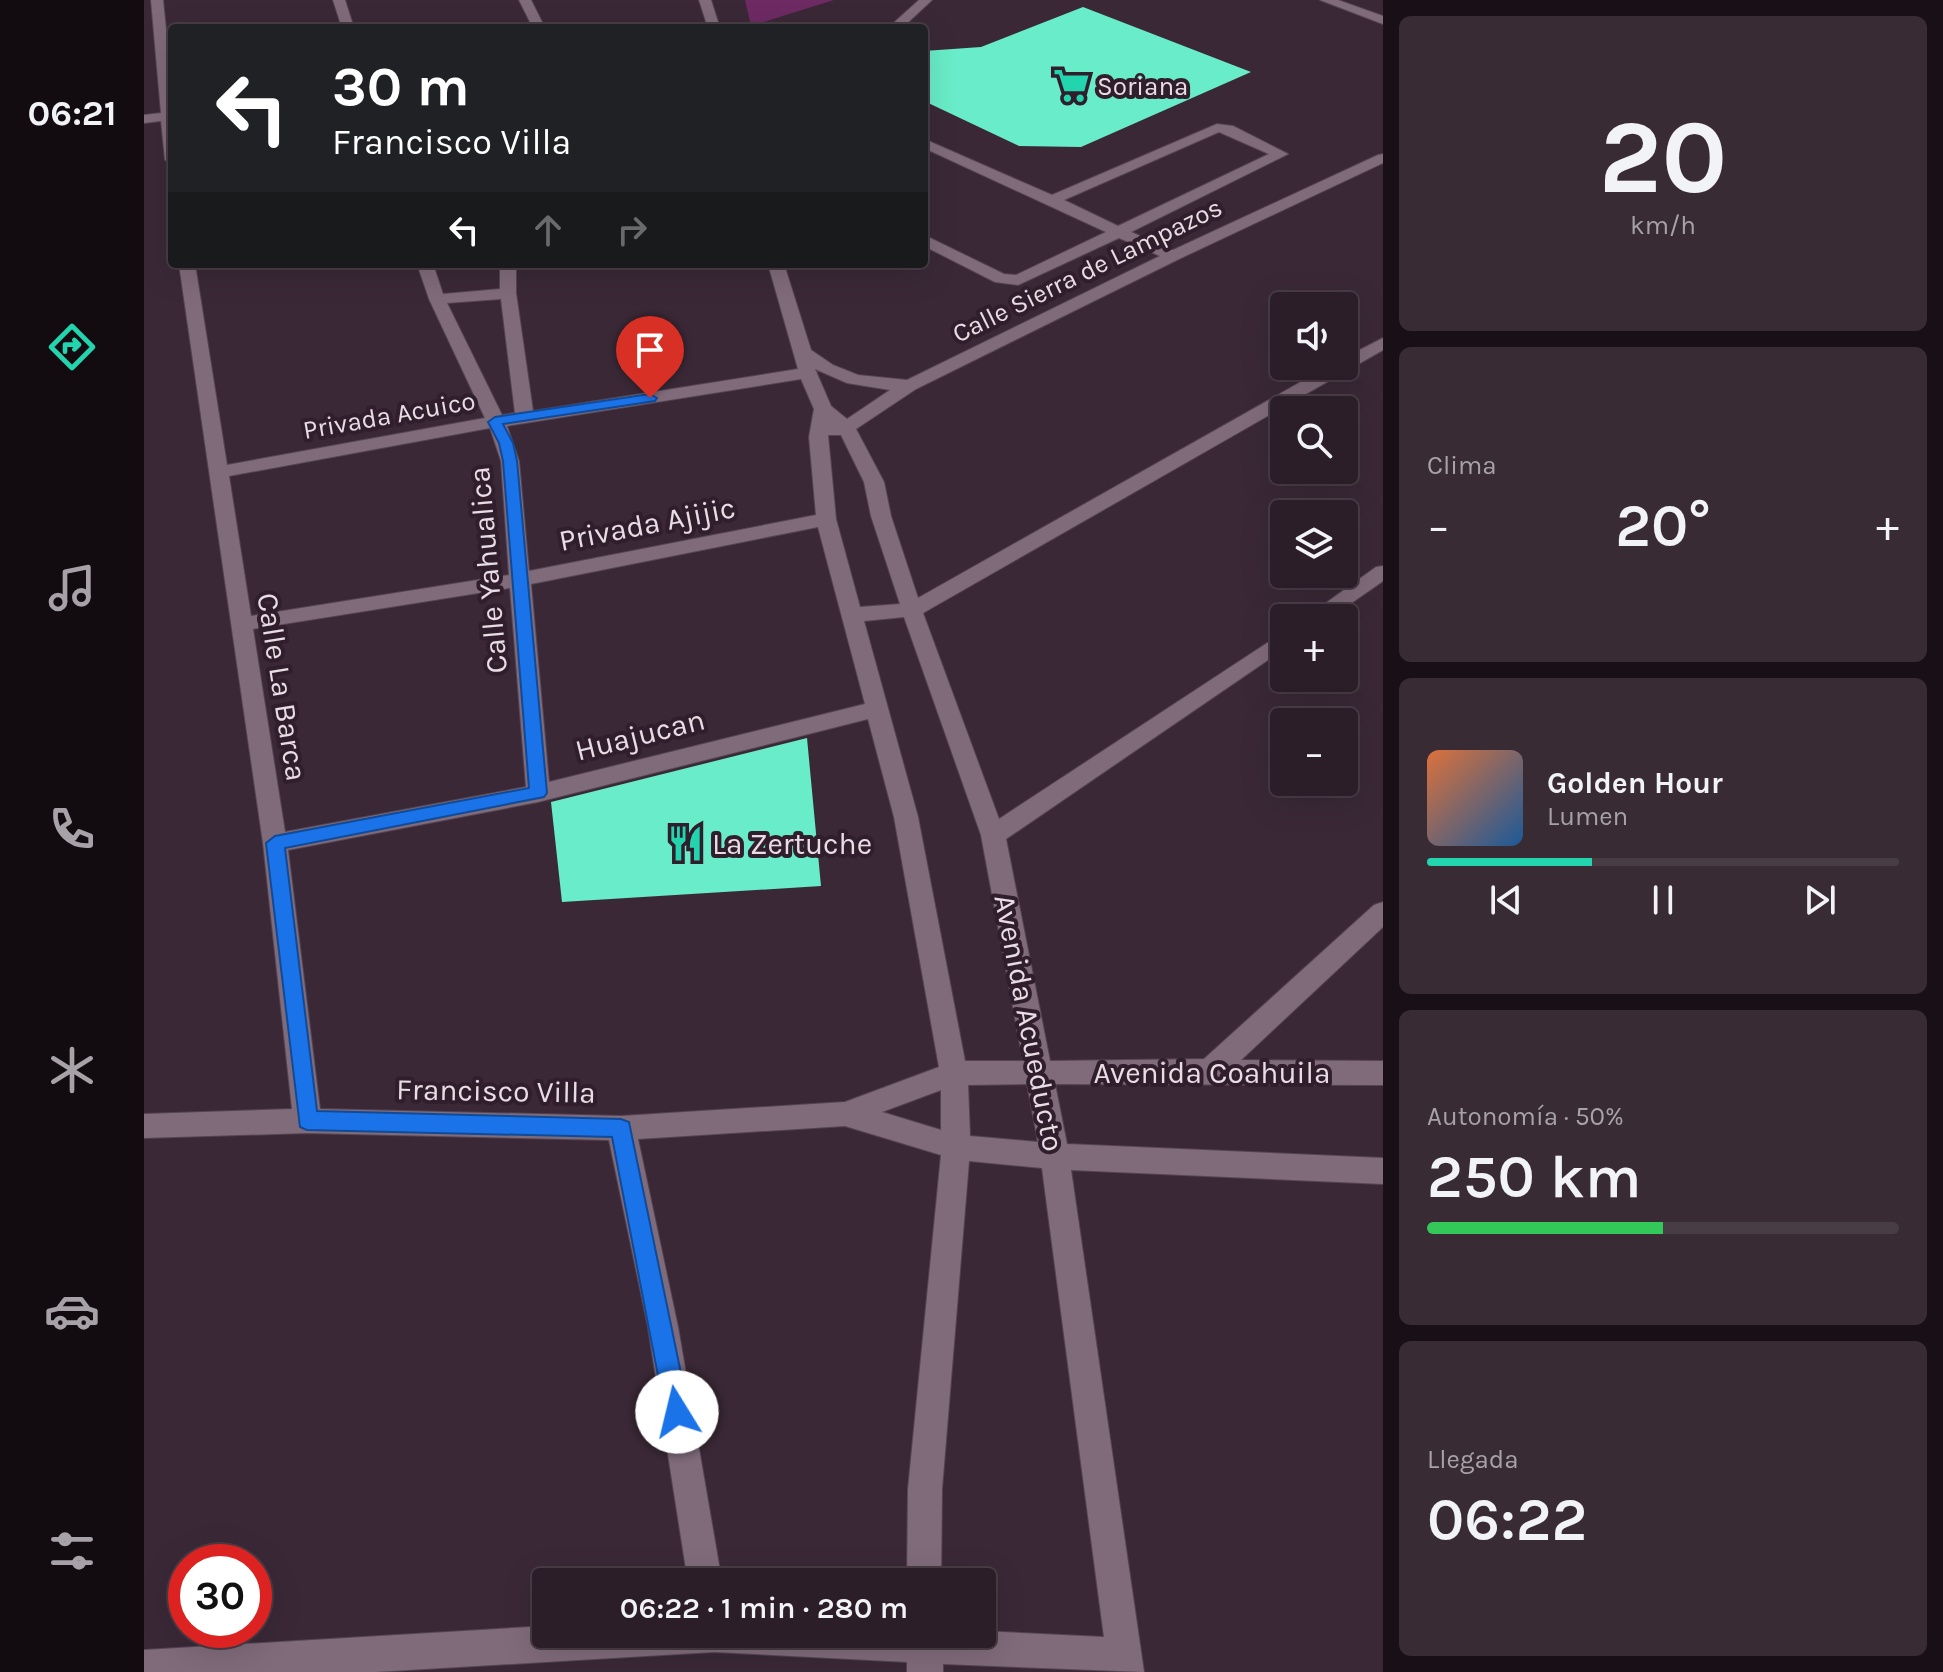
<!DOCTYPE html>
<html lang="es">
<head>
<meta charset="utf-8">
<style>
  :root { --surface:#2c1e28; --page:#382b34; --text:#f1f3f6; --muted:#a6a2a8; --line:#483c45; --accent:#23d5af }
  body { margin:0; font-family:Karla,sans-serif; background:var(--page); color:var(--text); height:100vh; display:flex; flex-direction:column; font-size:30px; white-space:nowrap }
  * { box-sizing:border-box; margin:0 }
  p { font-size:26px; color:var(--muted) }
  .icon { flex:none; width:44px; height:44px; fill:none; stroke:currentColor; stroke-width:2; stroke-linecap:round; stroke-linejoin:round }
  .map { position:relative; flex:1; overflow:hidden }
  .side { display:flex; flex-direction:column; gap:16px; padding:16px; background:#181016; width:560px }
  .side>* { flex:none }
  .guide { position:absolute; left:24px; top:24px; width:760px; height:244px; border-radius:8px; box-shadow:0 8px 32px #0002,0 0 0 2px var(--line); background:#202124; color:#fff; overflow:hidden }
  .buttons { position:absolute; left:1126px; top:292px; display:grid; gap:16px }
  .buttons a { display:grid; place-items:center; width:88px; height:88px; border-radius:8px; background:var(--surface); box-shadow:0 8px 32px #0002,0 0 0 2px var(--line); font-size:40px }
  .speed { position:absolute; left:24px; top:1544px; display:flex; gap:16px; font-size:40px; font-weight:700; text-align:center }
  .speed>* { display:grid; place-content:center; width:104px; height:104px; border-radius:50%; background:var(--surface); box-shadow:0 8px 32px #0002,0 0 0 2px var(--line); line-height:1 }
  .speed .limit { border:12px solid #d22; background:#fff; color:#111 }
  .pin { position:absolute; display:grid; place-items:center; width:68px; height:68px; color:#fff; margin:-82px -34px; border-radius:50% 50% 50% 0; rotate:-45deg; box-shadow:0 0 8px #0007 }
  .pin .icon { rotate:45deg }
  .me { position:absolute; width:88px; margin:-44px; rotate:351deg; stroke-linejoin:round; filter:drop-shadow(0 0 6px #0008) }
  .turn { display:flex; align-items:center; gap:28px; height:168px; padding:0 32px; font-size:36px }
  .turn .icon { width:104px; height:104px; stroke-width:2.5 }
  .turn b { display:block; font-size:56px; line-height:68px }
  .lanes { display:flex; align-items:center; height:76px; padding:0 32px; background:#0003; justify-content:center; gap:40px; direction:ltr }
  .lanes .off { opacity:.35 }
  .big { font-size:60px; font-weight:600; line-height:1.1 }
  .side .card { flex:1; display:flex; flex-direction:column; justify-content:center; gap:12px; min-width:0; padding:0 28px; border-radius:12px; background:var(--page) }
  .side .dial { align-items:center; gap:0 }
  .dial b { font-size:104px; line-height:1 }
  .song { display:flex; align-items:center; gap:24px }
  .cover { width:96px; height:96px; border-radius:12px; background:linear-gradient(135deg,hsl(20 70% 55%),hsl(210 70% 35%)) }
  .played { height:8px; border-radius:4px; background:linear-gradient(90deg,var(--accent) 35%,var(--line) 35%) }
  .keys { display:flex; justify-content:space-around; direction:ltr }
  .heat { display:flex; justify-content:space-between; align-items:center; font-size:44px; direction:ltr }
  .charge { height:12px; border-radius:6px; background:linear-gradient(90deg,#34c759 50%,var(--line) 0) }
  .trip { position:absolute; left:388px; top:1568px; width:464px; height:80px; border-radius:8px; background:var(--surface); box-shadow:0 8px 32px #0002,0 0 0 2px var(--line); font-weight:600; line-height:80px; text-align:center }
  main { display:flex; flex:1; min-height:0 }
  .tabs { display:flex; flex-direction:column; width:144px; justify-content:space-around; align-items:center; background:#120c10; color:var(--muted) }
  .tabs .icon { width:56px; height:56px }
  .tabs .selected { color:var(--accent) }
  .tabs b { font-size:36px; color:var(--text) }
  .map>svg:first-child { display:block }
  .green { fill:#6d2a63 }
  .building { fill:#69ecc9 }
  .lines { fill:none; stroke-linecap:round; stroke-linejoin:round }
  .minor-casing { stroke:#554552; stroke-width:2 }
  .minor { fill:#806b7b; fill-rule:evenodd }
  .route { fill:#1a73e8; stroke:#114b97; stroke-width:2 }
  .labels { text-anchor:middle; stroke-width:8; stroke-linejoin:round; paint-order:stroke }
  .far-poi-label { font-size:26px; fill:#e8dce5; stroke:#301e2c; text-anchor:start }
  .far-street-label { font-size:26px; fill:#e8dce5; stroke:#301e2c }
  .street-label { font-size:30px; fill:#e8dce5; stroke:#301e2c }
  .poi-label { font-size:30px; fill:#e8dce5; stroke:#301e2c; text-anchor:start }
</style>
</head>
<body>
<main>
<nav class="tabs">
<b>06:21</b>
<svg class="icon selected" aria-label="directions" viewBox="0 0 24 24"><path d="M12 3l9 9-9 9-9-9zM9 14v-3h6M13 9l2 2-2 2"/></svg>
<svg class="icon" aria-label="music" viewBox="0 0 24 24"><path d="M9 18V5l10-2v13"/><circle cx="6" cy="18" r="3"/><circle cx="16" cy="16" r="3"/></svg>
<svg class="icon" aria-label="phone" viewBox="0 0 24 24"><path d="M5 4h4l2 5-3 2q2 4 5 5l2-3 5 2v4C11 20 4 13 5 4z"/></svg>
<svg class="icon" aria-label="climate" viewBox="0 0 24 24"><path d="M12 3v18M4 7l16 10M4 17L20 7"/></svg>
<svg class="icon" aria-label="car" viewBox="0 0 24 24"><path d="M5 17H2v-5l4-1 3-4h7l3 4 3 1v5h-3M9 17h6M6 11h13"/><circle cx="7" cy="17" r="2"/><circle cx="17" cy="17" r="2"/></svg>
<svg class="icon" aria-label="filters" viewBox="0 0 24 24"><path d="M4 7h16M4 17h16"/><circle cx="9" cy="7" r="2"/><circle cx="15" cy="17" r="2"/></svg>
</nav>
<div class="map">
<svg width="1239" height="1672" viewBox="0 0 1239 1672">
  <rect width="100%" height="100%" fill="#3a2836"/>
  <path class="green" d="M601 0H690L607 26Z"/>
  <path class="building" d="M939 7 1107 72 937 147 875 146 780 101V51L837 47Z
    M663 738 677 886 418 902 407 802Z"/>
  <g class="lines">
    <defs>
      <path id="minor" d="M7 0H19L28 88V164L21 160 17 121 0 123V115L17 113Z
        M189 0H201L210 28H198Z
        M375 0H387L401 28H389Z
        M555 0H567L576 28H564Z
        M775 0H788L758 28H744Z
        M1176 0H1194L1239 16V24Z
        M1073 124 1089 126 1144 154 987 232 1029 250 1234 155 1239 154V163L1035 259 772 389 712 429 740 482 747 516 774 598 1185 366H1200V358L1239 338V350L779 613 855 819 1140 632V649L862 839 906 1061 1060 1059 1230 905 1239 902V927L1097 1060 1239 1061V1085L911 1084 923 1144 1239 1158V1184L927 1170 1000 1672 799 1664V1672H763V1662L570 1652 231 1672H0V1650L402 1626V1634H838V1631L960 1637 898 1168 825 1161 798 1489 797 1582H763L764 1489 797 1155 701 1126 494 1139 534 1327 578 1582H544L504 1327 465 1140 163 1133 0 1138V1114L148 1109 119 843 35 264H51L83 465 341 418 285 299 273 264H289L299 294 356 289V264H372V293L389 411 654 369 624 264H640L667 350 689 365 714 375 763 380 1016 256 975 238 874 285 851 282 780 246V235L860 274 872 275 962 232 780 148V139L908 195ZM1075 132 1125 154 974 226 920 200ZM357 299 371 413 358 415 303 303ZM671 369 703 383 746 390 703 419 687 406ZM657 379 670 409 665 437 672 515 385 571 375 461 363 426ZM346 428 357 461 365 575 107 616 85 476ZM684 435H697L720 482 727 516 756 604 716 607 692 519ZM674 527 721 704 405 782 387 584ZM366 588 382 787 141 832 109 629ZM760 617 837 835 879 1061H821L774 817 720 621ZM724 719 750 817 795 1067 701 1102 477 1116 176 1109 144 850 394 802ZM883 1084 894 1142 826 1136 824 1085ZM797 1090V1130L738 1112Z
        M1239 566V581L1186 618H1161L1232 567Z"/>
    </defs>
    <use href="#minor" class="minor-casing"/>
    <use href="#minor" class="minor"/>
  </g>
  <path class="route" d="M506 394 513 398 511 401 359 424 369 443 373 461 403 793 400 797 141 848 173 1111 477 1119 485 1122 545 1412 541 1421 533 1424 524 1421 521 1412 468 1137 163 1130 156 1127 122 843 131 836 385 788 359 461 355 443 344 422 351 417Z"/>
  <defs>
    <symbol id="supermarket-bare" viewBox="-9 -9 18 18"><path d="M-6-5.5h2.5l.6 2H6L4.5 2H-2.5L-4.4-4H-6ZM-1.5 3.2a1.3 1.3 0 1 0 .1 0ZM3 3.2a1.3 1.3 0 1 0 .1 0Z" fill="#23d5af" stroke="#301e2c" stroke-width="2.5" paint-order="stroke"/></symbol>
    <symbol id="restaurant-bare" viewBox="-9 -9 18 18"><path d="M-5-6h1v4h1v-4h1v4h1v-4h1v5L-1.5 .5V6h-2V.5L-5-1ZM5-6V6H3V1.5H1.5Q1.5-4 5-6Z" fill="#23d5af" stroke="#301e2c" stroke-width="2.5" paint-order="stroke"/></symbol>
  </defs>
  <g fill-rule="evenodd">
    <use href="#supermarket-bare" x="902" y="60" width="51" height="51"/>
    <use href="#restaurant-bare" x="516" y="818" width="51" height="51"/>
  </g>
  <g class="labels">
    <g class="far-poi-label">
      <text x="953" y="95">Soriana</text>
    </g>
    <g class="far-street-label">
      <text transform="translate(943 270) rotate(-26)" y="9">Calle Sierra de Lampazos</text>
      <text transform="translate(245 415) rotate(-10)" y="9">Privada Acuico</text>
    </g>
    <g class="street-label">
      <text transform="translate(503 524) rotate(-11)" y="10">Privada Ajijic</text>
      <text transform="translate(344 570) rotate(-95)" y="10">Calle Yahualica</text>
      <text transform="translate(138 687) rotate(81)" y="10">Calle La Barca</text>
      <text transform="translate(496 735) rotate(-14)" y="10">Huajucan</text>
      <text transform="translate(885 1023) rotate(79)" y="10">Avenida Acueducto</text>
      <text x="1068" y="1083">Avenida Coahuila</text>
      <text transform="translate(352 1091) rotate(1)" y="10">Francisco Villa</text>
    </g>
    <g class="poi-label">
      <text x="568" y="854">La Zertuche</text>
    </g>
  </g>
</svg>
<div class="buttons">
<a><svg class="icon" aria-label="sound" viewBox="0 0 24 24"><path d="M4 9h4l5-4v14l-5-4H4zM17 9q2 3 0 6"/></svg></a>
<a><svg class="icon" aria-label="search" viewBox="0 0 24 24"><circle cx="10" cy="10" r="6"/><path d="M15 15l6 6"/></svg></a>
<a><svg class="icon" aria-label="layers" viewBox="0 0 24 24"><path d="M12 4l9 5-9 5-9-5zM3 14l9 5 9-5"/></svg></a>
<a>+</a>
<a>−</a>
</div>
<div class="speed"><div class="limit">30</div></div>
<div class="pin" style="left:506px;top:398px;background:#d93025"><svg class="icon" aria-label="arrive" viewBox="0 0 24 24"><path d="M6 21V4h12l-3 4 3 4H6"/></svg></div>
<svg class="me" style="left:533px;top:1412px" viewBox="-20 -20 40 40"><circle r="19" fill="#fff"/><path d="M0-13L10 11 0 6-10 11z" fill="#1a73e8"/></svg>
<div class="trip">06:22 · 1 min · 280 m</div>
<div class="guide">
<div class="turn"><svg class="icon" aria-label="left" viewBox="0 0 24 24"><path d="M17 20v-9H6M10 6l-5 5 5 5"/></svg><div><b>30 m</b>Francisco Villa</div></div>
<div class="lanes"><svg class="icon" aria-label="left" viewBox="0 0 24 24"><path d="M17 20v-9H6M10 6l-5 5 5 5"/></svg><svg class="icon off" aria-label="ahead" viewBox="0 0 24 24"><path d="M12 20V5M6 11l6-6 6 6"/></svg><svg class="icon off" aria-label="right" viewBox="0 0 24 24"><path d="M7 20v-9h11M14 6l5 5-5 5"/></svg></div>
</div>
</div>
<section class="side">
<div class="card dial"><b>20</b><p>km/h</p></div>
<div class="card"><p>Clima</p>
<div class="heat"><a>−</a><b class="big">20°</b><a>+</a></div>
</div>
<div class="card">
<div class="song"><i class="cover"></i><div><b>Golden Hour</b><p>Lumen</p></div></div>
<div class="played"></div>
<div class="keys"><svg class="icon" aria-label="previous" viewBox="0 0 24 24"><path d="M18 5L8 12l10 7zM5 5v14"/></svg><svg class="icon" aria-label="pause" viewBox="0 0 24 24"><path d="M8 5v14M16 5v14"/></svg><svg class="icon" aria-label="next" viewBox="0 0 24 24"><path d="M6 5l10 7-10 7zM19 5v14"/></svg></div>
</div>
<div class="card"><p>Autonomía · 50%</p><b class="big">250 km</b><div class="charge"></div></div>
<div class="card"><p>Llegada</p><b class="big">06:22</b></div>
</section>
</main>
</body>
</html>
